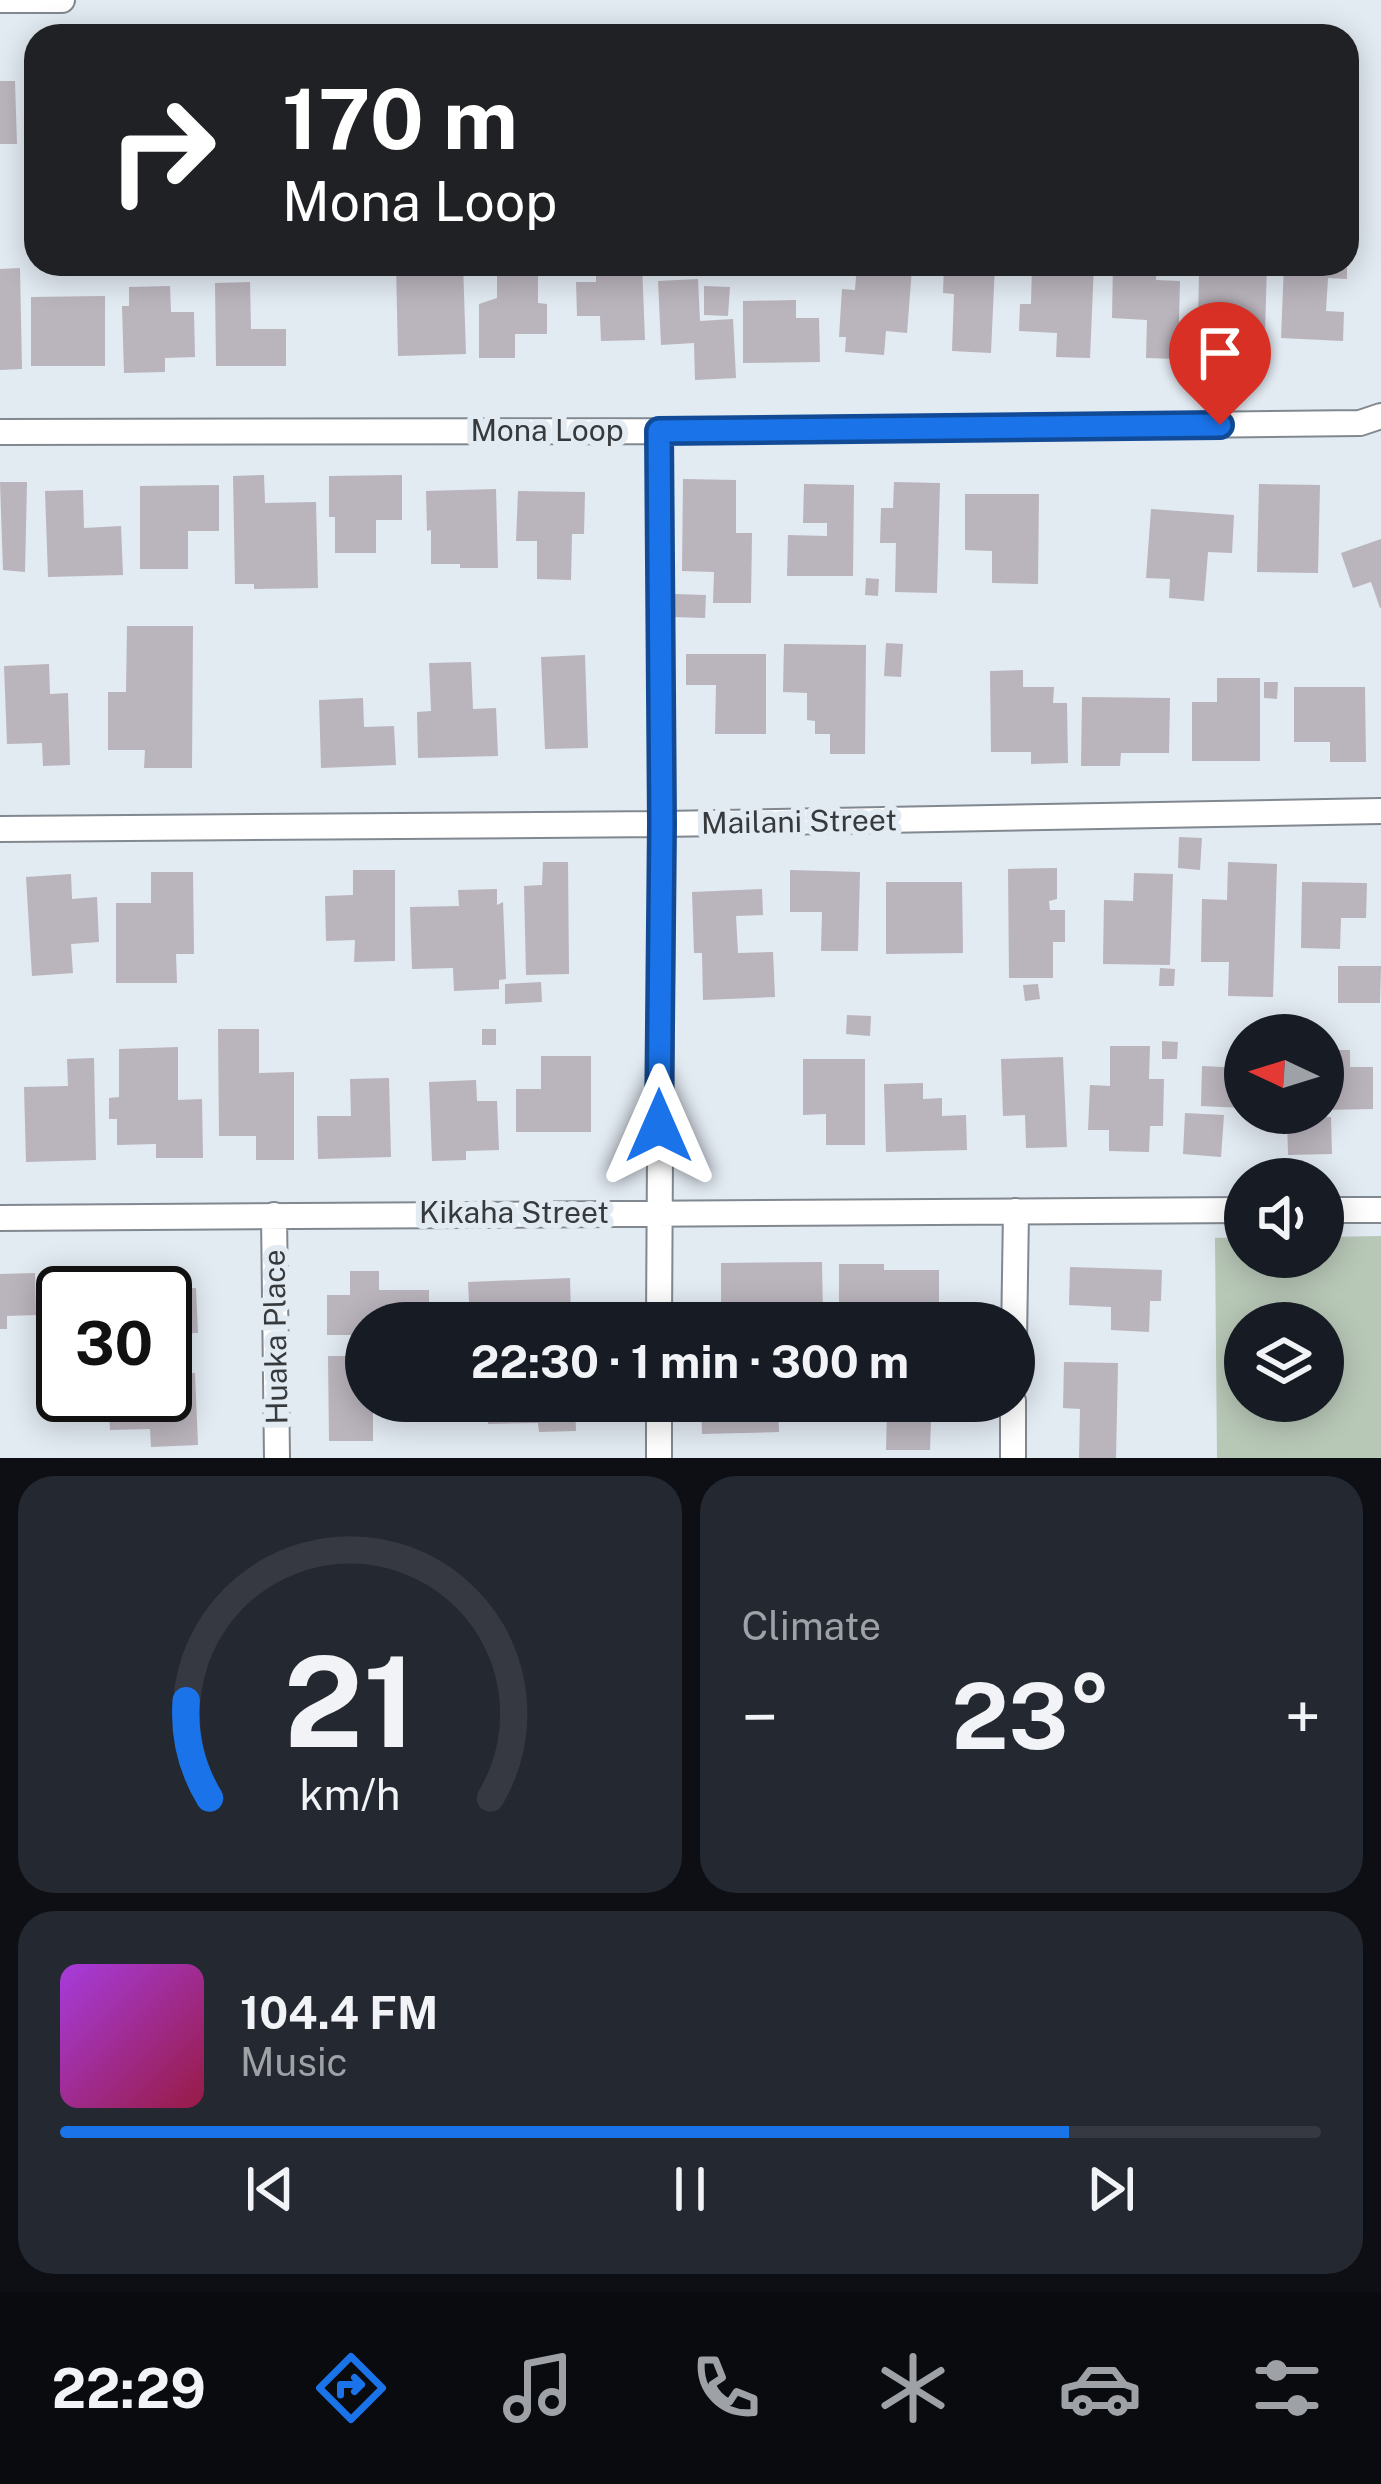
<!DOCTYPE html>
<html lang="en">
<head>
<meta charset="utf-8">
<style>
  :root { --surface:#171b24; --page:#242831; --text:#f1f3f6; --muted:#9ea1a6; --line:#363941; --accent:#1a73e8 }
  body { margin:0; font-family:"Public Sans",sans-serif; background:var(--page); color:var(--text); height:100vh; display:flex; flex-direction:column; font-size:45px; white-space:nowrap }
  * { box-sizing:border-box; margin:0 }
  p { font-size:39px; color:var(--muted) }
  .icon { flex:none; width:66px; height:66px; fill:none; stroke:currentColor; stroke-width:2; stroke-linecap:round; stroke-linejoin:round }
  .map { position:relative; height:1458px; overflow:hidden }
  .panel { display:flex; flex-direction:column; gap:18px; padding:18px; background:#0d0f14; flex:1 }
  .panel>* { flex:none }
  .guide { position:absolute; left:24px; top:24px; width:1335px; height:252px; border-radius:36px; box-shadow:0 6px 30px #0003; background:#202124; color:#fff; overflow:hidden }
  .needle { width:78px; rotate:274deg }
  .buttons { position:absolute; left:1224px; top:1014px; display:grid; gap:24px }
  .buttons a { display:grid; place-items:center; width:120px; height:120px; border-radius:50%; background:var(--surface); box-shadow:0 6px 30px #0003; font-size:60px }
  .speed { position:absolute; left:36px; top:1266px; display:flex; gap:24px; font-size:60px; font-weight:700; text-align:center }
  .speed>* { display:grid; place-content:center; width:156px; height:156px; border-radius:50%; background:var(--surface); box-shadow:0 6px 30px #0003; line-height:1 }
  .speed .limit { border:6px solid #111; border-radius:18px; background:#fff; color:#111 }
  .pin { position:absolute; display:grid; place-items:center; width:102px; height:102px; color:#fff; margin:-123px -51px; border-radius:50% 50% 50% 0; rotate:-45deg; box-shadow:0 0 12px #0007 }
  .pin .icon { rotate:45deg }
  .me { position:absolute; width:132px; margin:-66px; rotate:0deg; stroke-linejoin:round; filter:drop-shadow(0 0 9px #0008) }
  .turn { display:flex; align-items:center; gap:42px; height:252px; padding:0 60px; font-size:54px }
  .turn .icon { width:156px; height:156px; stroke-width:2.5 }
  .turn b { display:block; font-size:84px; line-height:102px }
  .big { font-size:90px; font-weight:700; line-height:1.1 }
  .panel .widget { flex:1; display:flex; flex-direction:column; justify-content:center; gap:18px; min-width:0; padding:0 42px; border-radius:36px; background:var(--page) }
  .panel .dial { align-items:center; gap:0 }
  .dial svg { height:312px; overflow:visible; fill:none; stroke:var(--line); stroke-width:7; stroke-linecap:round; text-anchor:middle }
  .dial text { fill:var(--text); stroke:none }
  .song { display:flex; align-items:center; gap:36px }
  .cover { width:144px; height:144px; border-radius:18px; background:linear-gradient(135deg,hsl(280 70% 55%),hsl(340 70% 35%)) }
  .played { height:12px; border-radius:6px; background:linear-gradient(90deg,var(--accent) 80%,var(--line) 80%) }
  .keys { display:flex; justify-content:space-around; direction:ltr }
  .heat { display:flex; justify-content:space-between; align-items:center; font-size:66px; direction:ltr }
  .panel .tiles { flex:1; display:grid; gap:18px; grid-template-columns:1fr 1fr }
  .widget:last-child { grid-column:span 2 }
  .trip { position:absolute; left:345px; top:1302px; width:690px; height:120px; border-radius:60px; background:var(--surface); box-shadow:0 6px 30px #0003; font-weight:700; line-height:120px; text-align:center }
  .tab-bar { display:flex; height:192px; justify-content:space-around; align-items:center; background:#090b0e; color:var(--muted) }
  .tab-bar .icon { width:84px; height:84px }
  .tab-bar .on { color:var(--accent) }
  .tab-bar b { font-size:54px; color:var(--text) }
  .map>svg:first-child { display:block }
  .green { fill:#b8c8b7; fill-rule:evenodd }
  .building { fill:#bab4bd }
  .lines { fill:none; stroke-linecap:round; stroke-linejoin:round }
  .minor-casing { stroke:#81888f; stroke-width:28 }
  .minor { stroke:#fff; stroke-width:24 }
  .route-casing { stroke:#114b97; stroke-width:30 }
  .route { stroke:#1a73e8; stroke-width:21 }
  .labels { text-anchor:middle; stroke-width:12; stroke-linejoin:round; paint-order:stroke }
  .street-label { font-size:30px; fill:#373a3d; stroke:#e2eaf2 }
</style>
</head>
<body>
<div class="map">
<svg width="1381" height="1458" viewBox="0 0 1381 1458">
  <rect width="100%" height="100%" fill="#e2eaf2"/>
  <path class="green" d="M1381 1236V1458H1217L1215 1238 1245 1237V1257H1323V1237ZM1245 1323H1323V1401H1245Z"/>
  <path class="building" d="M32 51H36V90H32Z
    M0 81H15L17 144H0Z
    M441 264H463L466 354 398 356 396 265Z
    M596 264H642L645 340 601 341 600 316H577L576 282H596Z
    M857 264 912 268 907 333 886 331 884 355 845 352 846 337H839L842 289 855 290Z
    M944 264H995L991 353 952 351 954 294 943 293Z
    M1032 264H1094L1090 358 1056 357 1057 333 1019 331 1020 304H1031Z
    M1113 264H1157L1156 280 1180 281 1178 359 1146 358 1147 320 1112 318Z
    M1229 264H1267L1264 366 1230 365V331L1198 330 1199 269 1229 270Z
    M1284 264H1347V279L1328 278 1326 311 1344 312 1343 341 1281 338Z
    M497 266H538V303L547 304V334H515V358H479V304L497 298Z
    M20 268 22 369 0 370V269Z
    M698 279 700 321 733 319 736 378 695 380 694 343 661 345 658 281Z
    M250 282 251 329H286V366H216L215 283Z
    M170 286 171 312H194L195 357 165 358V372L124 373 122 306H129V287Z
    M704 286 730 287 728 316 704 315Z
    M105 296V366H31V297Z
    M796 300V318H819L820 362 743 363V301Z
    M264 475 265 503 316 502 318 588 254 589V584H235L233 476Z
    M402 475V520H376V553H335V517H329V476Z
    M683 479 736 480V533H752L751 603H713L714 572 682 571Z
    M0 482H27L25 572 3 570Z
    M894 482 940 483 937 593 895 592 896 543H880L881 508H893Z
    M804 484 854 485 853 576H787L788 535 827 536V523H803Z
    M1259 484 1320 485 1318 573 1257 572Z
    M219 485V531H188V569H140V486Z
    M496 489 498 568H460V564H431V530L427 531 426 491Z
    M83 490 84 528 121 526 123 575 48 577 45 491Z
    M518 491 585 492 584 534H572L571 580 537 579V541H516Z
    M965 494H1039L1038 584 992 583V551L965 550Z
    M1151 509 1234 515 1232 553 1208 552 1204 601 1169 598 1170 579 1146 578Z
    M1381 539V608H1380L1371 582 1353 588 1341 553Z
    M866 578 879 579 878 596 865 595Z
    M674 594 706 595 705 618 673 617Z
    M127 626H193L192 768H144L145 750H108V692H126Z
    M886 643 903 644 901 677 884 676Z
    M784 644 866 645 865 754H830V734H815V721L807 720V693L783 692Z
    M686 654H766V734H715L716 685H686Z
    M585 655 588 748 545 749 541 657Z
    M471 662 473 709 496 708 498 756 418 758 417 712 431 711 429 663Z
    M49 664 50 694 68 693 70 765 43 766 42 743 7 744 4 666Z
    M1023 670V687H1054L1053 703H1067L1068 763 1031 764V752H991L990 671Z
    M1217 678H1260V761H1192V702H1217Z
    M1264 682H1278L1277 699 1264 698Z
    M1294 687H1365L1366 762H1330V742H1294Z
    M1082 697 1170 698 1169 753H1121L1120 766H1081Z
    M363 698 364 727 394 726 396 765 321 768 319 700Z
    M1179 837 1202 838 1200 870 1178 868Z
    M543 862H568L569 974 526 975 524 886 542 885Z
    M1228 862 1277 864 1273 997 1228 996 1229 962H1201L1202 899 1227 900Z
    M1057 868V899L1049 901 1050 910H1065V942H1053V978H1009L1008 869Z
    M353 870H395V961L354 962 355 940 326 941 325 896 353 895Z
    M790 870 860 872 858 951H821L822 912H790Z
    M151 872H193L194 954H176L177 983H116V903H151Z
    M1134 873 1173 874 1170 965 1103 964 1104 900 1133 901Z
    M71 874 72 899 97 897 99 942 71 944 73 973 32 976 26 877Z
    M886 882H962L963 953 886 954Z
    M1302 882 1367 883 1366 918H1341L1340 949 1301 948Z
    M497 889V905L503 902 506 979 499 980V989L454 991 453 968 412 969 410 907 459 906 458 890Z
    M762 889 763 915 736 916 738 953 773 952 775 997 703 1000 702 953H694L692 892Z
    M1338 966H1381L1380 1003H1338Z
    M1160 968 1175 969 1174 986H1159Z
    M541 982 542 1002 505 1004V984Z
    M1038 984 1040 999 1025 1001 1023 985Z
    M847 1015 871 1016 870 1036 846 1034Z
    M218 1029H259V1073L294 1072V1160H256V1136H219Z
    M482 1029H496V1045H482Z
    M1162 1041 1178 1042 1177 1059H1162Z
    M1110 1046H1150L1149 1079H1164L1163 1126H1150L1149 1152 1109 1151V1130H1088L1090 1085 1110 1086Z
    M178 1047V1100L202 1099 203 1158H156V1144L117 1145V1119H109V1098L119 1097V1049Z
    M1323 1050H1350V1067H1373V1109L1323 1110Z
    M541 1056H591V1132H516V1089H541Z
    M1063 1057 1067 1147 1026 1148 1025 1115 1003 1116 1001 1059Z
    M94 1058 96 1160 26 1162 24 1087 68 1086 67 1059Z
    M803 1059H865V1145H826V1114L803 1115Z
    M1202 1066 1245 1068V1108L1201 1106Z
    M389 1078 391 1157 318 1159 317 1116H351L350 1079Z
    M476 1080 477 1101H497L499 1150 466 1151V1160L432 1161 429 1082Z
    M923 1083V1099L942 1098V1116L966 1115 967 1150 886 1152 884 1084Z
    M1185 1113 1224 1115 1221 1157 1183 1154Z
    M1331 1117 1332 1154 1288 1155 1287 1118Z
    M822 1262 823 1316 721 1317V1263Z
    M839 1264H884V1270H939V1315H898V1323H839Z
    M1070 1267 1162 1270 1161 1301H1150L1149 1332 1111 1330V1307L1069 1305Z
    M350 1271H379V1290H429V1323H366V1335H327V1295H350Z
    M168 1272 169 1289 196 1288 198 1333 165 1334V1293H117V1289L137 1288 136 1274Z
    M35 1273 36 1315 7 1316V1329H0V1274Z
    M570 1278 571 1318 470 1323 468 1282Z
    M328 1356H366V1401H373V1441H329Z
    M1064 1362 1118 1363 1116 1458H1079L1080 1409 1063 1408Z
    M195 1373 198 1445 151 1447 150 1429 110 1430 108 1395H165V1374Z
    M487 1401H575L576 1431 539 1432 538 1423 488 1424Z
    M701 1401H778L779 1432 702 1434Z
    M870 1401H950V1421L931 1420 930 1450H886L887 1409H870Z"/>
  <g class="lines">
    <defs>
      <path id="minor" d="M0 0H62
        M0 432 659 431 1360 423 1381 416
        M0 829 662 824 1381 811
        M1323 1210H1381
        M274 1215 277 1458
        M0 1218 1245 1210
        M659 1323 662 824 659 431
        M1014 1340 1016 1211
        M659 1401V1458
        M1013 1458V1401"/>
    </defs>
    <use href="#minor" class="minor-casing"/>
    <use href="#minor" class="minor"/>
  </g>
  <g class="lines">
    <defs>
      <path id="route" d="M659 1126 662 824 659 431 1220 425"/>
    </defs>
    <use href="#route" class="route-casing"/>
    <use href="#route" class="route"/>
  </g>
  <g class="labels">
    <g class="street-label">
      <text x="547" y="441">Mona Loop</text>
      <text transform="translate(799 822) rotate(-1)" y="10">Mailani Street</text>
      <text x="514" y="1223">Kikaha Street</text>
      <text transform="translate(276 1337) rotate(-91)" y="10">Huaka Place</text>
    </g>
  </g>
</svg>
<div class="buttons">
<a><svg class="needle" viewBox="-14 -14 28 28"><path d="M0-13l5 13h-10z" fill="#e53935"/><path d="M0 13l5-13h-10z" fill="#9ea1a6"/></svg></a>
<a><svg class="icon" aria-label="sound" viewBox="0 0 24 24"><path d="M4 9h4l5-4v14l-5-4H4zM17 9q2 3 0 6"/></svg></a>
<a><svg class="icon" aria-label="layers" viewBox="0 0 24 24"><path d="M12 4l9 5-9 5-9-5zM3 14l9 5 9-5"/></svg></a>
</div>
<div class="speed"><div class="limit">30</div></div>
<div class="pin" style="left:1220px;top:425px;background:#d93025"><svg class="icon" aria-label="arrive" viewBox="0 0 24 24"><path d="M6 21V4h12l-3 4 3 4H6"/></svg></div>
<svg class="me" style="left:659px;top:1126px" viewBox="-20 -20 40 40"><path d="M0-17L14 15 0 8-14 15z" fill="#1a73e8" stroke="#fff" stroke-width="4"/></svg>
<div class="trip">22:30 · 1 min · 300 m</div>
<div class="guide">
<div class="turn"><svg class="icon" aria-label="right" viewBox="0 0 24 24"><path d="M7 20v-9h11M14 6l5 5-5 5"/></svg><div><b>170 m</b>Mona Loop</div></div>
</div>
</div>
<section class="panel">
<div class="tiles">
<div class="widget dial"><svg viewBox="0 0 100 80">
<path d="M14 69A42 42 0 1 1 86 69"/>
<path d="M14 69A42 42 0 0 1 8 44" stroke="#1a73e8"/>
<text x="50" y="56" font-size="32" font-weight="700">21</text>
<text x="50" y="72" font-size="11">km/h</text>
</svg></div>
<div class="widget"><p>Climate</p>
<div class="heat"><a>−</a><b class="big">23°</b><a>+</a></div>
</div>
<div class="widget">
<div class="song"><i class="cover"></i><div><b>104.4 FM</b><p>Music</p></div></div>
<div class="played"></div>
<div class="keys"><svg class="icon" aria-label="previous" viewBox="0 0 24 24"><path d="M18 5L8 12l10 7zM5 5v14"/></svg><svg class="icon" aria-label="pause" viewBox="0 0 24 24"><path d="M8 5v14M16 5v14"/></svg><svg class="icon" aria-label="next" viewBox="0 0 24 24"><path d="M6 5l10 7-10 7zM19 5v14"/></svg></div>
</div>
</div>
</section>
<nav class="tab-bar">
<b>22:29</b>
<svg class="icon on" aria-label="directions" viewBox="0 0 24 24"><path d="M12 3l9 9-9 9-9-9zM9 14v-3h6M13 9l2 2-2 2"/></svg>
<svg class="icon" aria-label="music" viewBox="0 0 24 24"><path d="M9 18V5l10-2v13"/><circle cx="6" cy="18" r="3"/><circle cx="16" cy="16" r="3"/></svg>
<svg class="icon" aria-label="phone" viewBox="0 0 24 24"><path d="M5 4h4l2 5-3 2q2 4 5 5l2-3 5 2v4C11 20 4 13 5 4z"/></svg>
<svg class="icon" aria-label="climate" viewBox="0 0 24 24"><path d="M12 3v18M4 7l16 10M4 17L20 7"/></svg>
<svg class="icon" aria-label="car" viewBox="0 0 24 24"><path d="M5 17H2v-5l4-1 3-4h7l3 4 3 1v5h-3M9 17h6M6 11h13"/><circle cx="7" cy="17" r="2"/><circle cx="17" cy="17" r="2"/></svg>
<svg class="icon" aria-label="filters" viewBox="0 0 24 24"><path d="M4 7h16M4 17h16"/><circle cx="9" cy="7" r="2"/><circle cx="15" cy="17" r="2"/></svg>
</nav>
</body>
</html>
